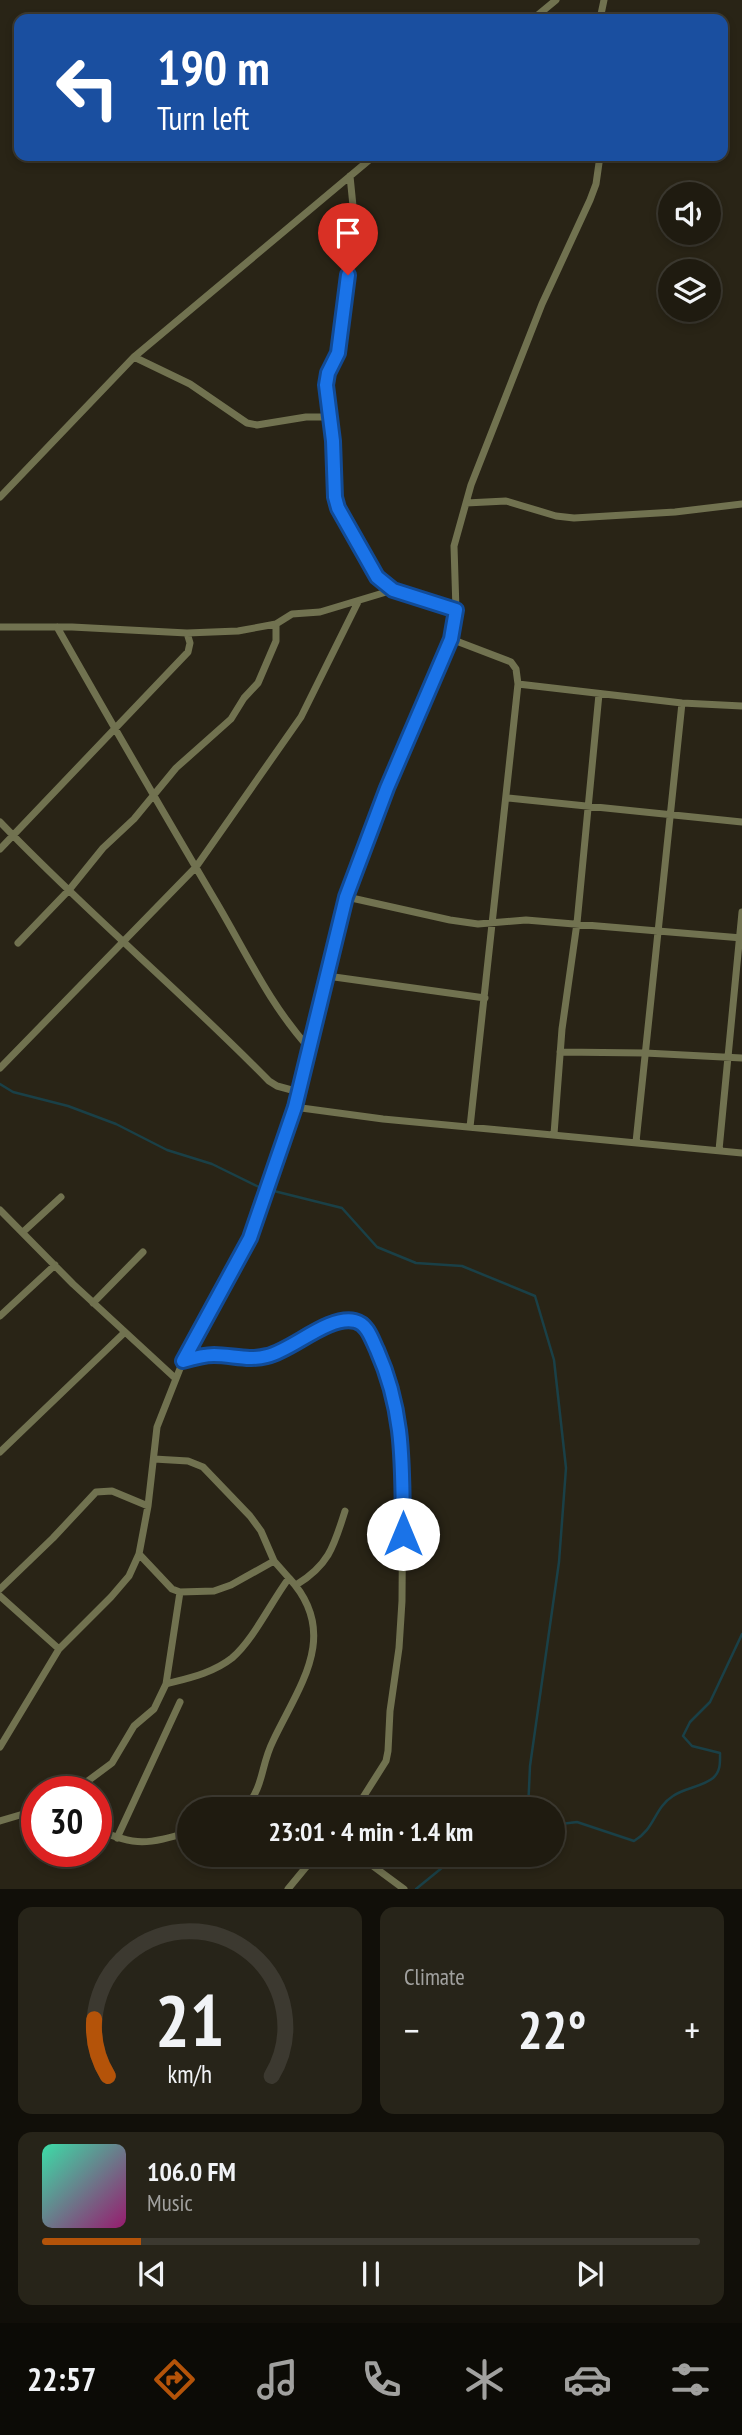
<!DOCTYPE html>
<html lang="en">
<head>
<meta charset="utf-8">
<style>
  :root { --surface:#1f1b10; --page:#272419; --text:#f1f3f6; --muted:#a1a19f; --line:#3c3930; --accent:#b45309 }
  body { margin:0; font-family:"PT Sans Narrow",sans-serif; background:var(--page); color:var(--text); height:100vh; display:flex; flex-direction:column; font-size:26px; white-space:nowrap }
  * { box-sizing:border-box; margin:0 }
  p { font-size:23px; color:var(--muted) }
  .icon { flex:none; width:38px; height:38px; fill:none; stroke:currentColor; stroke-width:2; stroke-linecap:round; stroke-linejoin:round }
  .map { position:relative; height:1889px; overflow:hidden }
  .side { display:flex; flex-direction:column; gap:18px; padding:18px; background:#110f09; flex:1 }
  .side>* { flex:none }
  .top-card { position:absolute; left:14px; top:14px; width:714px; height:147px; border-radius:14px; box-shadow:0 4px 10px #0003,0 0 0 2px var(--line); background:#1a4fa0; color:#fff; overflow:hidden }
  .buttons { position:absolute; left:658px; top:182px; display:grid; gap:14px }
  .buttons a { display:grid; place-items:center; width:63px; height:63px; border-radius:50%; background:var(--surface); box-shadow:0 4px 10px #0003,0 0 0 2px var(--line); font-size:35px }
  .speed { position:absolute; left:21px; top:1776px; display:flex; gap:14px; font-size:35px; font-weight:700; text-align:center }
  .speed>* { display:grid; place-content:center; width:91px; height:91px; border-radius:50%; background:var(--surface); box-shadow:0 4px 10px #0003,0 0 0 2px var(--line); line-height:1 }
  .speed .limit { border:10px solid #d22; background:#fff; color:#111 }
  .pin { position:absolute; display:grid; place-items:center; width:60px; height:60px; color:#fff; margin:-72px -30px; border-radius:50% 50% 50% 0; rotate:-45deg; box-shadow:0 0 7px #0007 }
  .pin .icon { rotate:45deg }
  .me { position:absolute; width:77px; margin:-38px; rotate:0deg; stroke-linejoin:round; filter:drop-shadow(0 0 5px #0008) }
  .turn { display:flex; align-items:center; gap:24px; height:147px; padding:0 28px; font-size:32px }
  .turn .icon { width:91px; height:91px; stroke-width:2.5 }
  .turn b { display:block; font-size:49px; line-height:60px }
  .big { font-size:52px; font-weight:800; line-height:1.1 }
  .side .card { flex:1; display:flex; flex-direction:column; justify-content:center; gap:10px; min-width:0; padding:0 24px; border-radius:14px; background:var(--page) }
  .side .dial { align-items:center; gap:0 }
  .dial svg { height:182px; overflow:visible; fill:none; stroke:var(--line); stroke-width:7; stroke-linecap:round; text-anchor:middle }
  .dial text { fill:var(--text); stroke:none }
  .song { display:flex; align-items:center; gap:21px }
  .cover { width:84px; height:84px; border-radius:10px; background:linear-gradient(135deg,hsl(160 70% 55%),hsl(320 70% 35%)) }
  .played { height:7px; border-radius:4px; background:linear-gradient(90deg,var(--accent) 15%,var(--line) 15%) }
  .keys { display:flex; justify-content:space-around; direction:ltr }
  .heat { display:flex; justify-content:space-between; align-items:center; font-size:38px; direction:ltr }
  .side .tiles { flex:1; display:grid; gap:18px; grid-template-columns:1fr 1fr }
  .card:last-child { grid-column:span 2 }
  .trip { position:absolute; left:177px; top:1797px; width:388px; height:70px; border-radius:35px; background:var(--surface); box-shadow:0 4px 10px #0003,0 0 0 2px var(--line); font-weight:800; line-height:70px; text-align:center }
  .tabs { display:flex; height:112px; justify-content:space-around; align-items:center; background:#0c0b06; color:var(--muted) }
  .tabs .icon { width:49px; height:49px }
  .tabs .selected { color:var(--accent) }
  .tabs b { font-size:32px; color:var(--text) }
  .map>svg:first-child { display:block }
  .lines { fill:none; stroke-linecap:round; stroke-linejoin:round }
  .stream { stroke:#1a4047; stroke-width:2.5 }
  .minor { stroke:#717250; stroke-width:7 }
  .route-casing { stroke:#114b97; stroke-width:18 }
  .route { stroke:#1a73e8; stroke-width:12 }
</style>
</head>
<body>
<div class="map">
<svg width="742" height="1889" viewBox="0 0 742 1889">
  <rect width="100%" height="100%" fill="#292416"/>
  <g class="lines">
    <path class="stream" d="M0 1084 13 1092 68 1106 116 1124 167 1150 212 1164 261 1188
      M274 1191 342 1208 377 1247 416 1263 462 1266 535 1296 554 1360 566 1468 559 1562 530 1766 528 1810
      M553 1825 577 1822 634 1841C655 1829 654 1808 673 1796 684 1788 702 1787 713 1778 721 1771 720 1762 720 1753L692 1746 683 1736 690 1722 710 1702 742 1634
      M416 1889 443 1867 475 1864 487 1855"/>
    <path class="minor" d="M533 19 556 0
      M600 19 604 0
      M350 176 355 226 354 249 343 299 338 353 328 373 326 385 333 441 335 497 338 508 369 566 377 577 393 590
      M134 357 190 384 247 423 257 425 306 417H329
      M0 497 134 357 374 156
      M466 503 506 501 556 516 574 518 675 512 742 504
      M0 627H72L187 633 238 631 276 624 292 614 320 612 393 590 456 610
      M57 627C109 719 162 810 215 900 246 952 269 1004 310 1049
      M451 639 511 662 516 669 518 684 682 703 742 706
      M508 798 742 822
      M0 822C86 912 182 992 269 1081L277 1086 299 1092
      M0 849 188 652 190 643 187 633
      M347 897 450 920 478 924 526 920 742 938
      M18 943 69 890 103 848 134 819 176 768 231 719 244 698 258 683 276 641V624
      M327 976 485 998
      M560 1052 645 1053 742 1058
      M0 1068 196 867 301 717 358 602
      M294 1107 383 1119 742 1153
      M470 1127 518 684
      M554 1134 562 1029 577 923 599 694
      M636 1142 682 703
      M719 1150 742 912
      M0 1210 73 1284 175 1378
      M23 1232 61 1197
      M93 1303 143 1252
      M0 1316 55 1265
      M183 1361 207 1355 256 1358 269 1355 323 1327 355 1321 368 1331 390 1385 401 1438 403 1468 402 1601 399 1648 390 1711 388 1751 386 1761 355 1810
      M0 1452 125 1332
      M139 1554 172 1589 180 1592 214 1591 231 1585 274 1561
      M296 1585C329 1565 334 1546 345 1511
      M0 1589 53 1538 96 1492 112 1491 148 1506
      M0 1596 59 1649
      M166 1684 180 1592
      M0 1747 59 1649 111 1597 129 1576 139 1554 148 1506 157 1427 183 1361 250 1238 294 1107 347 897 387 788 451 639 456 610 454 546 471 485 542 304 590 200 596 184 600 156
      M73 1792 112 1763 134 1726 154 1709 166 1684C189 1678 213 1673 232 1658 254 1639 271 1602 289 1578L274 1561 261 1531 250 1516 203 1467 188 1461 154 1459
      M255 1797 276 1810
      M244 1810C265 1785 260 1767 273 1741 299 1686 341 1634 289 1578
      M0 1821 37 1810
      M96 1829C136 1847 148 1844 189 1832
      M117 1838 180 1702
      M358 1855 404 1889
      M288 1889 316 1855"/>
  </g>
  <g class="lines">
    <defs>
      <path id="route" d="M348 275 338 353 328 373 326 385 333 441 335 497 338 508 377 577 393 590 456 610 451 639 387 788 346 897 295 1107 250 1238 183 1361C193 1358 203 1355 214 1355 232 1355 249 1361 267 1356 293 1350 328 1315 355 1321 368 1324 372 1340 377 1350 405 1413 402 1467 403 1534"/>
    </defs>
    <use href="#route" class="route-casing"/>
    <use href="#route" class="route"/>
  </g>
</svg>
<div class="buttons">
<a><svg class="icon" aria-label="sound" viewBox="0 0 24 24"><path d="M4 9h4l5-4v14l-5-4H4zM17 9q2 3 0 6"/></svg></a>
<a><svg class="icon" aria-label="layers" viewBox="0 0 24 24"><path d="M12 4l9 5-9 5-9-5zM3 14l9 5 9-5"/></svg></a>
</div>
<div class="speed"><div class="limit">30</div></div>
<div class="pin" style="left:348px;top:275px;background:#d93025"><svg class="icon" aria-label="arrive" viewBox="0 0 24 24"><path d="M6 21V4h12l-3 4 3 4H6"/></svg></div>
<svg class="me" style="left:403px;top:1534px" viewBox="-20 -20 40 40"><circle r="19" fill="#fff"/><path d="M0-13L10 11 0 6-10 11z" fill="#1a73e8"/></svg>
<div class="trip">23:01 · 4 min · 1.4 km</div>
<div class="top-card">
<div class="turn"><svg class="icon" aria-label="left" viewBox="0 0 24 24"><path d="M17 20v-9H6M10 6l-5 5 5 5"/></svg><div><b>190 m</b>Turn left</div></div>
</div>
</div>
<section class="side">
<div class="tiles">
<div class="card dial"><svg viewBox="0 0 100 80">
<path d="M14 69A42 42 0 1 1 86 69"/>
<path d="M14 69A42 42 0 0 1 8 44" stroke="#b45309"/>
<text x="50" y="56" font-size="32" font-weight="700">21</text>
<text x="50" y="72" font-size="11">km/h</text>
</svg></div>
<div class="card"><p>Climate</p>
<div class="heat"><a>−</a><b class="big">22°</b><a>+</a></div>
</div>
<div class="card">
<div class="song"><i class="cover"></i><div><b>106.0 FM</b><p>Music</p></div></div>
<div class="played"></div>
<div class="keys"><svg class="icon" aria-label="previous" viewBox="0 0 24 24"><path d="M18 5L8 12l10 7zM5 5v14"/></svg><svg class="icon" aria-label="pause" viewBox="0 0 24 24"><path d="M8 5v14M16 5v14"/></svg><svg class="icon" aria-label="next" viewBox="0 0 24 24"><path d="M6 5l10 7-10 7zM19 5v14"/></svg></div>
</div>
</div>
</section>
<nav class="tabs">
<b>22:57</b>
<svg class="icon selected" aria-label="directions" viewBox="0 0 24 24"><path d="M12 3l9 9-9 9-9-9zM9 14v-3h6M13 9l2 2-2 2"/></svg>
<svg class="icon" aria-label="music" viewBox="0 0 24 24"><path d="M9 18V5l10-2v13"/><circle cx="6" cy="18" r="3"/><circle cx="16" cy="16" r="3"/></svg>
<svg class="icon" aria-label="phone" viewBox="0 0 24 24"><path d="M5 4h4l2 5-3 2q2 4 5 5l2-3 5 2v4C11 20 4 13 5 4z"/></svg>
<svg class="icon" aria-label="climate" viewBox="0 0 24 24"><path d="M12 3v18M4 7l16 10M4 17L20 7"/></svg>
<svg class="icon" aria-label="car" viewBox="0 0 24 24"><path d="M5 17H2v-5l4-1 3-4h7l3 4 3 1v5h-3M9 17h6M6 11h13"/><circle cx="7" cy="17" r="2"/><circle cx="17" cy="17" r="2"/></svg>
<svg class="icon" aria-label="filters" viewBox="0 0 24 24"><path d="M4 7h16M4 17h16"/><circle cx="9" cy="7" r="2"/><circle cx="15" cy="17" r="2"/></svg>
</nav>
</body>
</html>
